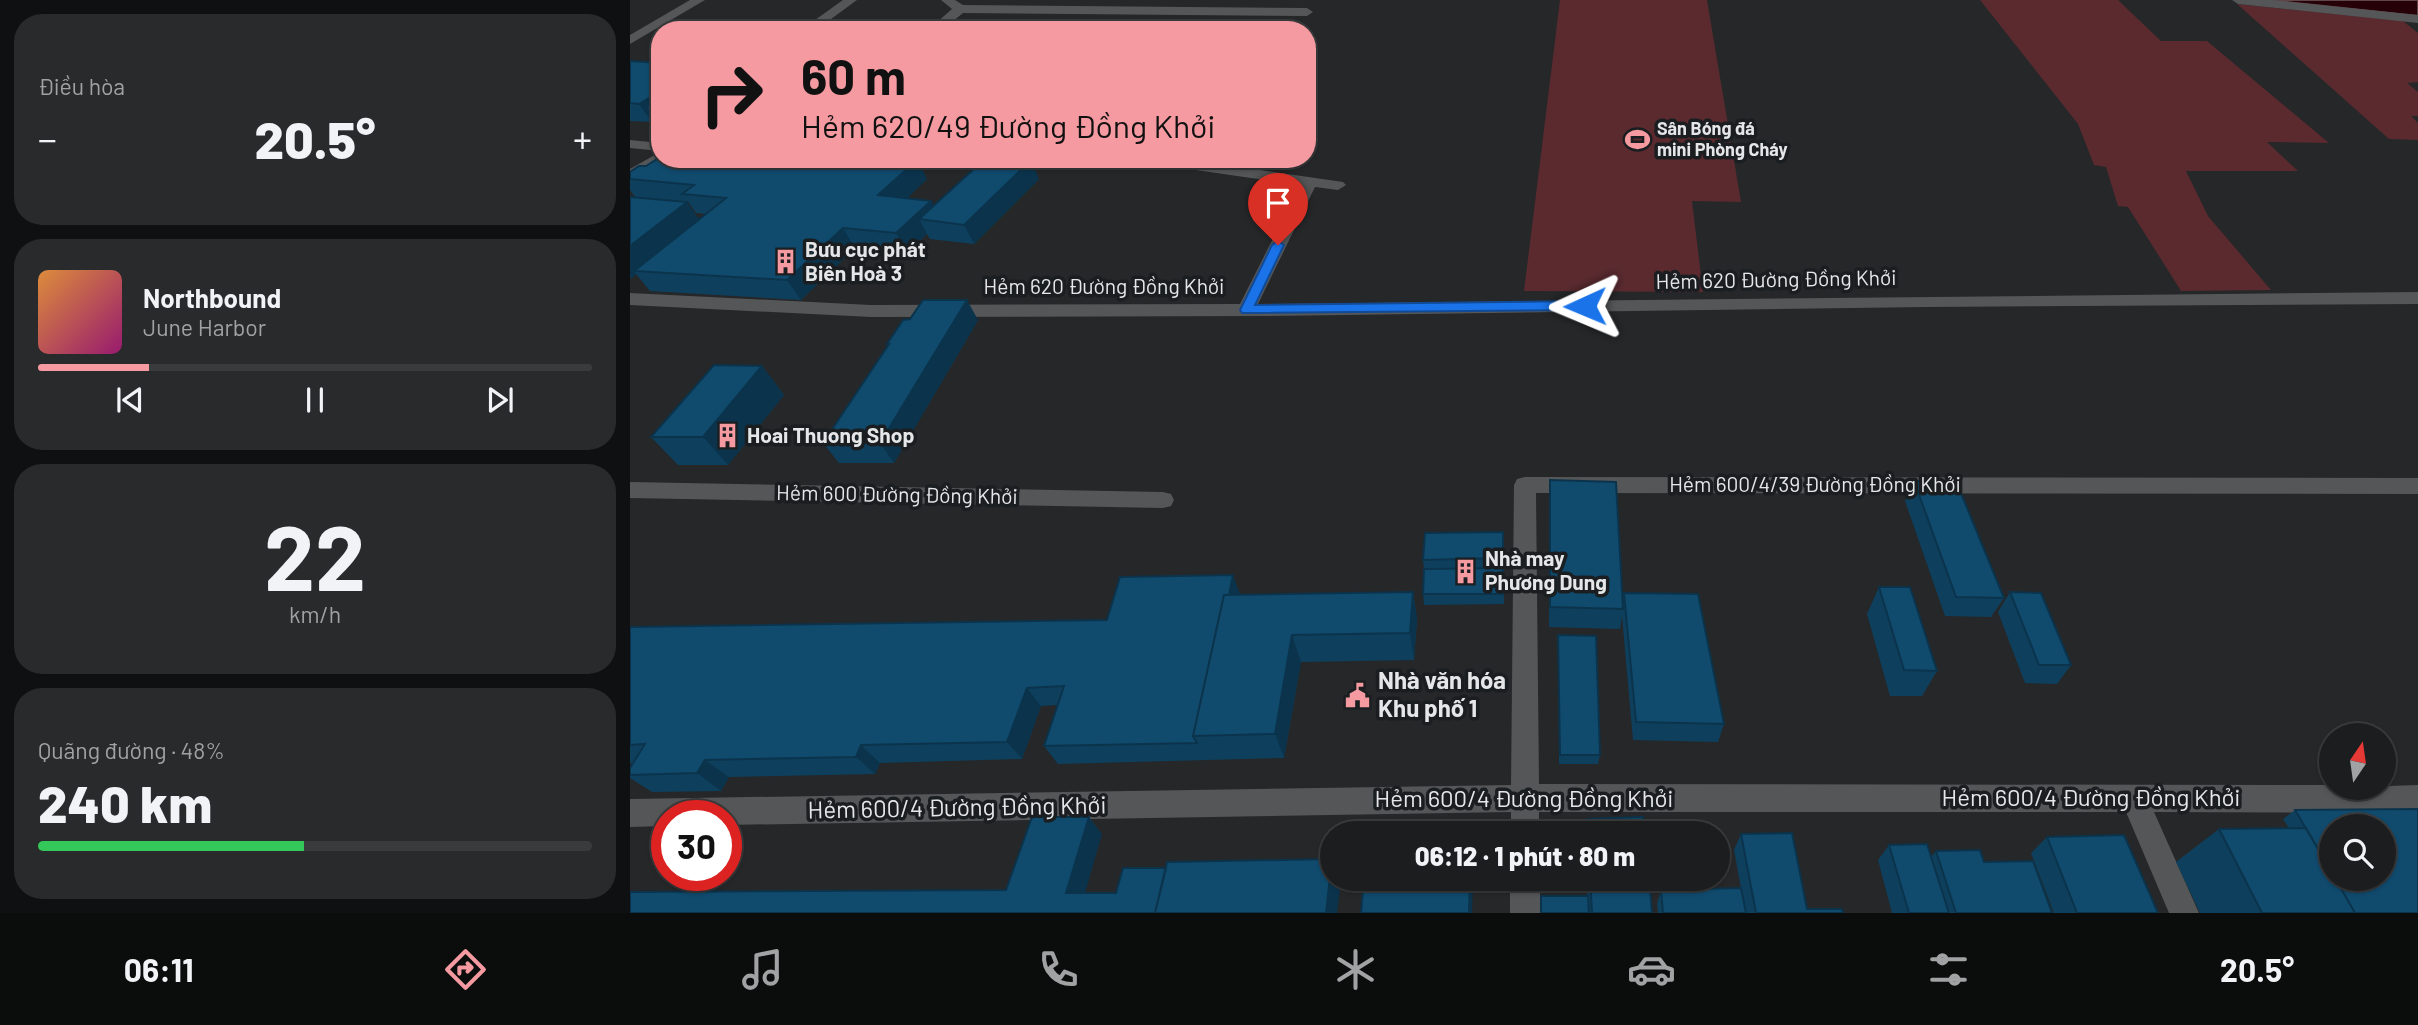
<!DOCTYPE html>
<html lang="vi">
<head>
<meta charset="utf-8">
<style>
  :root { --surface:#1c1d1f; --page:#292a2c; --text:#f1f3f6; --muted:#a0a2a4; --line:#3a3b3d; --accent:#f49aa0 }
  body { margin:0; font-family:Barlow,sans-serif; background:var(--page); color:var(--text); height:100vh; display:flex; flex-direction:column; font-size:26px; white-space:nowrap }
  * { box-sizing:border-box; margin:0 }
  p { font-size:23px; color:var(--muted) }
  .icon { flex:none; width:38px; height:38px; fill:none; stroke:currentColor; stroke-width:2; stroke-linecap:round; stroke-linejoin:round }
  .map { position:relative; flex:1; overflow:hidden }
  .sheet { display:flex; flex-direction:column; gap:14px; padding:14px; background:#0f1011; width:630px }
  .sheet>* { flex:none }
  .guide { position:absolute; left:21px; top:21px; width:665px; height:147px; border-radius:28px; box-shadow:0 2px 5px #0004,0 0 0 2px var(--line); background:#f49aa0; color:#111; overflow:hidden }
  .needle { width:46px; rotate:13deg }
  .fabs { position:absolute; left:1689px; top:723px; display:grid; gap:14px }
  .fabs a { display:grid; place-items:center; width:77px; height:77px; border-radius:50%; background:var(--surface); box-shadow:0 2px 5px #0004,0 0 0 2px var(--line); font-size:35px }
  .speed { position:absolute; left:21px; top:800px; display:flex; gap:14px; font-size:35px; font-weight:700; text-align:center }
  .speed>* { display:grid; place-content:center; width:91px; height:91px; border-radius:50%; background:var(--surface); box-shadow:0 2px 5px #0004,0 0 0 2px var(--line); line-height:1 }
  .speed .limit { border:10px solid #d22; background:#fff; color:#111 }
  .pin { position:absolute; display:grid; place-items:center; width:60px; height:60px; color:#fff; margin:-72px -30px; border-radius:50% 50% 50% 0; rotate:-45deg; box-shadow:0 0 7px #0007 }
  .pin .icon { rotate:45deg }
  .me { position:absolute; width:77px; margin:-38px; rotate:269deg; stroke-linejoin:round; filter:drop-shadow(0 0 5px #0008) }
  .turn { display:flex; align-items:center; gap:24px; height:147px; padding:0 35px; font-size:32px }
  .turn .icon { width:91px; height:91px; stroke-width:2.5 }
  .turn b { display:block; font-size:49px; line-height:60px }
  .big { font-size:52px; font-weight:800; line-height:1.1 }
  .sheet .tile { flex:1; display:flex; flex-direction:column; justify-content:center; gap:10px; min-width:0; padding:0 24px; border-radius:28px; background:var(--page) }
  .sheet .dial { align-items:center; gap:0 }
  .dial b { font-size:91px; line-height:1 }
  .song { display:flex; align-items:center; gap:21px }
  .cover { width:84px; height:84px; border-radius:10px; background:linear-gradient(135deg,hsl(30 70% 55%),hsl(320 70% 35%)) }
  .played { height:7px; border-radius:4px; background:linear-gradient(90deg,var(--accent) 20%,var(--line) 20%) }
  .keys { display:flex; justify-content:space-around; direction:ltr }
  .heat { display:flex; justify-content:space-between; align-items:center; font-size:38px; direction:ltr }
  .charge { height:10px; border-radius:5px; background:linear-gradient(90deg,#34c759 48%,var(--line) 0) }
  .trip { position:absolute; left:690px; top:821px; width:410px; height:70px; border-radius:35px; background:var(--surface); box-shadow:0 2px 5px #0004,0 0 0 2px var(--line); font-weight:800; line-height:70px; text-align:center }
  .tabs { display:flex; height:112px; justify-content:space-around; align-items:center; background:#0b0c0c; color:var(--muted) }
  .tabs .icon { width:49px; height:49px }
  .tabs .active { color:var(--accent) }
  .tabs b { font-size:32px; color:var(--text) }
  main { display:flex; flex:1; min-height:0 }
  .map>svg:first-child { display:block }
  .green { fill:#5a2a2f }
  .water { fill:#260107; stroke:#5f464a; stroke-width:2 }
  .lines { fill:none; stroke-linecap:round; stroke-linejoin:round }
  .street { fill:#555657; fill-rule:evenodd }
  .wall { fill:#0e405e; fill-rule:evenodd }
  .shaded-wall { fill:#0b344c }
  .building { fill:#104a6d; stroke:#0b344c; stroke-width:2 }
  .route { fill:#1a73e8; stroke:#114b97; stroke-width:2 }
  .labels { text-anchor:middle; stroke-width:7; stroke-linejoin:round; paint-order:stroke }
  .far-poi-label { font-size:18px; font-weight:bold; fill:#e4e6e7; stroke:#1b1e20; text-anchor:start }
  .poi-label { font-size:21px; font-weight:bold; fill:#e4e6e7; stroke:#1b1e20; text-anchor:start }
  .street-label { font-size:21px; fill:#e4e6e7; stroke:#1b1e20 }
  .near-poi-label { font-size:24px; font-weight:bold; fill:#e4e6e7; stroke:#1b1e20; text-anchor:start }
  .near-street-label { font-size:24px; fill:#e4e6e7; stroke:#1b1e20 }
</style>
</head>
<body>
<main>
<section class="sheet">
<div class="tile"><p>Điều hòa</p>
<div class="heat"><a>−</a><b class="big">20.5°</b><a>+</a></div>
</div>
<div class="tile">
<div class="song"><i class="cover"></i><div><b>Northbound</b><p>June Harbor</p></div></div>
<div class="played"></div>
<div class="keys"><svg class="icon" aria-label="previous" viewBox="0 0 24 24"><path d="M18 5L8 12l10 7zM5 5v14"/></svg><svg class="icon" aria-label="pause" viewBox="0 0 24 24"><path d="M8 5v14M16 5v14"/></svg><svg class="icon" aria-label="next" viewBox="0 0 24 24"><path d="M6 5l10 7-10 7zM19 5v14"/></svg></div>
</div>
<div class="tile dial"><b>22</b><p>km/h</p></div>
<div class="tile"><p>Quãng đường · 48%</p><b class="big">240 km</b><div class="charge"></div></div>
</section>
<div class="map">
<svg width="1788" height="913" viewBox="0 0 1788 913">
  <rect width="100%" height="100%" fill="#252729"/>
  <path class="green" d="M930 0H1077L1111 202 1062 201 1073 292 894 291Z
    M1350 0H1488L1531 41H1577L1699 143 1637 142 1668 171H1556L1578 216 1641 290 1551 291 1498 207 1488 206 1476 167 1464 165 1448 124Z
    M1607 4 1773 21 1788 33V82L1777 83 1788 92V116H1781L1788 123V140L1759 139Z"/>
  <path class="water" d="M1637 0H1788V16Z"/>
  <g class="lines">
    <path class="street" d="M60 0H75L0 44V35Z
      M213 0H227L186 30H171Z
      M311 0H325L333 5 677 8 683 12 677 16 333 13 312 30H298L322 9Z
      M1602 0H1642L1788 15V23L1608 4Z
      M0 140 30 143V151L0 148Z
      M30 152V159H35L0 181V169Z
      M214 159C234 159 306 153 319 165L311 170 221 163Z
      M510 159H552L713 182 716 185 708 190 685 187 628 304 1788 292V304L1296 307 634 316 241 317 0 305V293L241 305 610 304 670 185 517 163Z
      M895 477 1788 478V494L906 493 909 784 1701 785V788L1788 785V813L1524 812 1569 913H1539L1496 812H909V833H881V812L96 825V816H37V826L0 827V799L881 785 884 485 887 479Z
      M0 482 533 492 541 494 544 500 541 506 533 508 0 498Z
      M880 878H910V913H880Z"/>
  </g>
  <path class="wall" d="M0 61 30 63V134L22 124 25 122 24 121 22 122 0 121Z
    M287 160 297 179 277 198 301 201 304 206 409 179 344 244 300 239 297 234 277 253 225 248 171 300 20 291 6 274 2 278 0 277V197L6 198 0 190V172L247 162 256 163ZM57 202 59 203 66 213 76 214 69 220Z
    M348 320 264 463H209L193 443 258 345 257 344Z
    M132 366 154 395 98 465H48L21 437Z
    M1284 481 1374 598 1361 617 1315 616 1275 501Z
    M920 500 993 605 994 593 1094 724 1088 742 1003 740 992 616 990 629 919 627Z
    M873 532 874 604 794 605 793 594 794 569 793 560Z
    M1249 587 1307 671 1292 696H1260L1237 614Z
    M783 592 787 619 784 660 671 662 654 758 428 764 414 746 428 705 411 706 392 759 250 763 245 774 99 777 91 791 22 792 0 778V768L3 763H0V627L477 620 610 595Z
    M1380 592 1441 665 1427 684 1395 683 1368 612Z
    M928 635 970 755 968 764H929Z
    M1665 810 1788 913H1570L1546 862 1589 829 1659 828 1653 819Z
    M1111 834 1177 909 1213 913H1028L1027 904 1031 890 1111 888 1104 850Z
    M1417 837 1528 913H1424L1401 853Z
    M1259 845 1301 857 1306 851 1354 862 1422 913H1262L1248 860Z
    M957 878H1019L1022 913H911L957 896Z"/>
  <path class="shaded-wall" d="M30 91V107L16 105 22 114 18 113 24 121 22 122 9 104Z
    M235 159H245L252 172 233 161Z
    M287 160 297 179 259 215 248 195Z
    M401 160 409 179 344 244 334 225Z
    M301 201 311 220 289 219 297 234 277 253 266 233Z
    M57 202 71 222 4 271 6 274 2 278 0 275V246Z
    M213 228 225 248 171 300 157 280Z
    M337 300 348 320 264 463 250 443Z
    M132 366 154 395 98 465 73 437Z
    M603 575 610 594 568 736Z
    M783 592 787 619 784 660 780 633Z
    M662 635 671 662 654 758 645 734Z
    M397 688 411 706 392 759 377 742Z
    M231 745 250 763 245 774 226 757Z
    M75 760 99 777 91 791 67 773Z
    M459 817 472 834 451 907 436 893Z
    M702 867V878H710L711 881 707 913H696Z
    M840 878H843L842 913H839Z"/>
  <path class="building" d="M0 61 30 63V91L9 104 0 103Z
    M30 96V114L18 113 29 106 16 105Z
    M30 119V124H22Z
    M30 157V159H235L233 161 256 163 261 159 287 160 248 195 301 201 266 233 213 228 157 280 4 271 96 198 52 194 64 185 0 179V172L9 166H16Z
    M355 159 401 160 334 225 289 219Z
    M0 197 57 202 0 246Z
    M293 300H337L250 443H193L259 344H257L273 320 280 319Z
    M84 365 132 366 73 437H21Z
    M920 480 986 482 993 609 920 607Z
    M1284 481H1326L1374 598 1326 597Z
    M873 532V558L793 560 795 533Z
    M873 568V594H793L794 569Z
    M603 575 599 595H594L563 736 567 743 414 746 434 686 397 688 377 742 231 745 226 757 75 760 67 773 0 775V768L15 744 0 745V627L477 620 490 577Z
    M1249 587H1280L1307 671 1274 670Z
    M783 592 780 633 662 635 645 734 563 736 594 595Z
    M1380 592 1411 593 1441 665H1409Z
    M994 593 1068 594 1094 724 1006 722Z
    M928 635 966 636 970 755H930Z
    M1788 809V913H1725L1705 878H1754V826H1701V871L1665 810Z
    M402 817H459L436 893H486L493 868H536L525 913H0V892L376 890Z
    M1013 817 1015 833H958L957 819Z
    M1676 828 1701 871V878H1705L1725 913H1632L1589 829Z
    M1162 833 1177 909H1212L1213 913H1126L1111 834Z
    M1494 835 1528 913H1447L1417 837Z
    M1297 844 1319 913H1279L1259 845Z
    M1350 850 1354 862 1403 861 1422 913H1326L1306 851Z
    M702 859 696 913H525L537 862Z
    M734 878H840L839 913H731Z
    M960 878H1019L1022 913H962Z
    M1111 888 1116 913H1033L1031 890Z
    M911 896H958L959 913H911Z"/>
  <path class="route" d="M648 241 654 245 625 305 955 301 962 306 955 310 612 313 610 310 642 245Z"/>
  <defs>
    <symbol id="stadium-bare" viewBox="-9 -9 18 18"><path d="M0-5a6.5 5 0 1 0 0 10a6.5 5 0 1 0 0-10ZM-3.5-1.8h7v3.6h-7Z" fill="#f49aa0" stroke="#1b1e20" stroke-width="2.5" paint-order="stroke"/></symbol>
    <symbol id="building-bare" viewBox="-9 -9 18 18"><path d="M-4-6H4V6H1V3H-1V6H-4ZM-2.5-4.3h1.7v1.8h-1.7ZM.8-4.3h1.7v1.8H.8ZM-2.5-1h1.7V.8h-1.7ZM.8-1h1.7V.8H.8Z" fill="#f49aa0" stroke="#1b1e20" stroke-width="2.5" paint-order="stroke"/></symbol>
    <symbol id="civic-bare" viewBox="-9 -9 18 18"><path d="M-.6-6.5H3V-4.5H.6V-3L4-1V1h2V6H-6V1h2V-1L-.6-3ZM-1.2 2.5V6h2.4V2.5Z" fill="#f49aa0" stroke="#1b1e20" stroke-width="2.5" paint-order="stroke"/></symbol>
  </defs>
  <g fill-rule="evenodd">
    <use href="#stadium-bare" x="990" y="122" width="35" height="35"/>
    <use href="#building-bare" x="138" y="244" width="35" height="35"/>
    <use href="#building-bare" x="80" y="418" width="35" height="35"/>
    <use href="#building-bare" x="818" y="554" width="35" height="35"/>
    <use href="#civic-bare" x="710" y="678" width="35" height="35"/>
  </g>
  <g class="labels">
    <g class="far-poi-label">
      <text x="1027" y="135">Sân Bóng đá<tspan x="1027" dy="21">mini Phòng Cháy</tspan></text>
    </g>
    <g class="poi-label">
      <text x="175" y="257">Bưu cục phát<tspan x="175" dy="24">Biên Hoà 3</tspan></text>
      <text x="117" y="443">Hoai Thuong Shop</text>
      <text x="855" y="566">Nhà may<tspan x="855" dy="24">Phương Dung</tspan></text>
    </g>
    <g class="street-label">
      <text transform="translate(1146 280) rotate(-1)" y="7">Hẻm 620 Đường Đồng Khởi</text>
      <text x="474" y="294">Hẻm 620 Đường Đồng Khởi</text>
      <text x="1185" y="492">Hẻm 600/4/39 Đường Đồng Khởi</text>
      <text transform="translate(267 495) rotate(1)" y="7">Hẻm 600 Đường Đồng Khởi</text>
    </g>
    <g class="near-poi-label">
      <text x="748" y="689">Nhà văn hóa<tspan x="748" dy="28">Khu phố 1</tspan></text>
    </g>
    <g class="near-street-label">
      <text x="1461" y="806">Hẻm 600/4 Đường Đồng Khởi</text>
      <text x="894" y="807">Hẻm 600/4 Đường Đồng Khởi</text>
      <text transform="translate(327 808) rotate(-1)" y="8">Hẻm 600/4 Đường Đồng Khởi</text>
    </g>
  </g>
</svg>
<div class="fabs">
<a><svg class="needle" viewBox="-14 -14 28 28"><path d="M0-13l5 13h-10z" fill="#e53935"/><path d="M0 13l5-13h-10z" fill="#a0a2a4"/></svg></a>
<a><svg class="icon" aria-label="search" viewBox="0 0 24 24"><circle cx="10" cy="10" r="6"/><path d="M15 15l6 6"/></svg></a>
</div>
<div class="speed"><div class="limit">30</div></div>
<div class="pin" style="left:648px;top:245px;background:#d93025"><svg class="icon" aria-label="arrive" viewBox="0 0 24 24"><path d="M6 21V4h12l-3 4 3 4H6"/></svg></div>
<svg class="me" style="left:955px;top:306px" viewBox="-20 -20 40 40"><path d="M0-17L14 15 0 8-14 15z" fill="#1a73e8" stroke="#fff" stroke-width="4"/></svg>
<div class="trip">06:12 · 1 phút · 80 m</div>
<div class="guide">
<div class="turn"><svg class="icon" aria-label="right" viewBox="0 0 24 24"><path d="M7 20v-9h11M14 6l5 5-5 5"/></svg><div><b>60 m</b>Hẻm 620/49 Đường Đồng Khởi</div></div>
</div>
</div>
</main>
<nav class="tabs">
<b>06:11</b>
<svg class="icon active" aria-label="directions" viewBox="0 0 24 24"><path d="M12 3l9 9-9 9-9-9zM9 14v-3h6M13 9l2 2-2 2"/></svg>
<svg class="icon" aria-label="music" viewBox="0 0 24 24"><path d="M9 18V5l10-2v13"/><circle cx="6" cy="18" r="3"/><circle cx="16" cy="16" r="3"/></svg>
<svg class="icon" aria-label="phone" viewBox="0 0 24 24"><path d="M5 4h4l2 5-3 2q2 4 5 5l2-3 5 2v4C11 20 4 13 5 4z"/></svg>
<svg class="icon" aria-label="climate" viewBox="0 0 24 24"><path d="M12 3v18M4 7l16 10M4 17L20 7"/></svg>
<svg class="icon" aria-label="car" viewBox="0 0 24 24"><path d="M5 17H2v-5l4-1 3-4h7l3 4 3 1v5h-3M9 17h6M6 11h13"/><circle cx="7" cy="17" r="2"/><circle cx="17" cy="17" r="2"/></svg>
<svg class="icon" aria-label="filters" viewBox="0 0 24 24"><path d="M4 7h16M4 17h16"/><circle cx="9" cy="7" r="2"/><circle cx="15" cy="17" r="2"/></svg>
<b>20.5°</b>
</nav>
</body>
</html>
